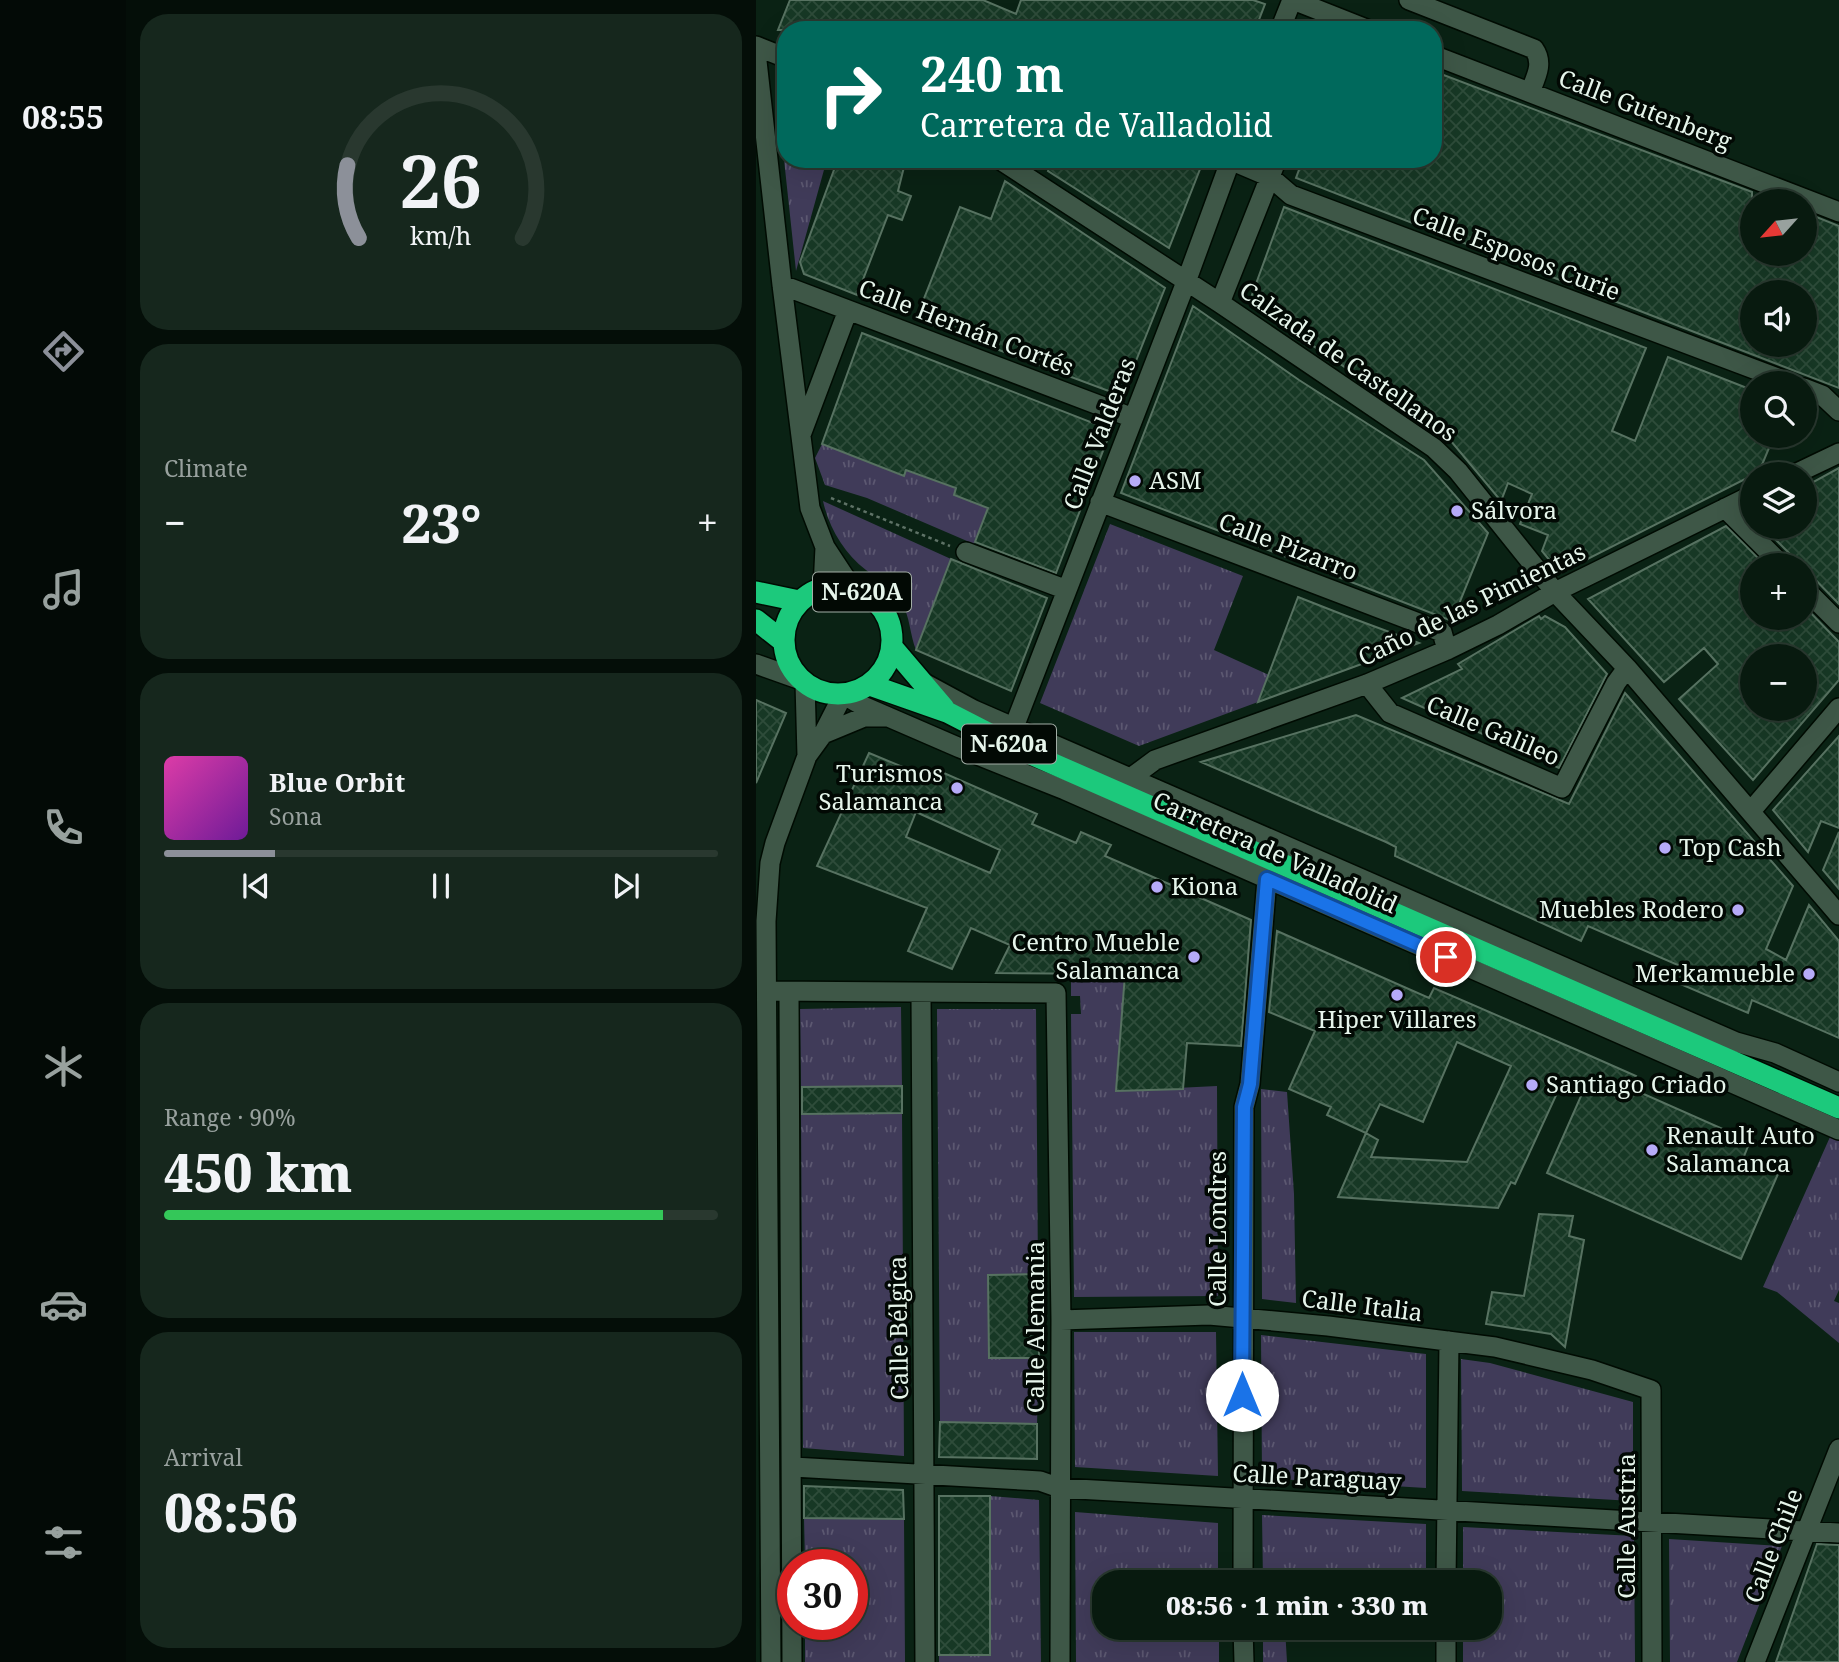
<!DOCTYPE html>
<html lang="en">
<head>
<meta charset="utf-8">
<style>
  :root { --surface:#081a0f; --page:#16271d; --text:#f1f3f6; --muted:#98a19e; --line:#29382f; --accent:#8c9099 }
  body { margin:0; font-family:"Noto Serif",serif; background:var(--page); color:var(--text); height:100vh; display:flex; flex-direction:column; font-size:26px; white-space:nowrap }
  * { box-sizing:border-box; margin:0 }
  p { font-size:23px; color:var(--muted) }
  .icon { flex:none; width:38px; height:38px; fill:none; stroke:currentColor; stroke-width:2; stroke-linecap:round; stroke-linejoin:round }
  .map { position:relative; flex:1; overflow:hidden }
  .side { display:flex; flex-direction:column; gap:14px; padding:14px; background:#040e08; width:630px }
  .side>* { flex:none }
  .banner { position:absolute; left:21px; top:21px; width:665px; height:147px; border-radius:28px; box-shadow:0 7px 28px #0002,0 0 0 2px var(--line); background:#00695c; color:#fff; overflow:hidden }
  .needle { width:46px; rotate:243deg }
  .tools { position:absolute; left:984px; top:189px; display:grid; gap:14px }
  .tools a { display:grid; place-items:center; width:77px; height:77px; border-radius:50%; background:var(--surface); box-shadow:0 7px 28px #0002,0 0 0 2px var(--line); font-size:35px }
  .speed { position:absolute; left:21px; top:1549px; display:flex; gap:14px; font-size:35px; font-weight:700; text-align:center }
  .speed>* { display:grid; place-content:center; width:91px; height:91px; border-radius:50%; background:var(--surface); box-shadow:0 7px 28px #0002,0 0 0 2px var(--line); line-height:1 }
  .speed .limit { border:10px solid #d22; background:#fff; color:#111 }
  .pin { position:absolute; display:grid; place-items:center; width:60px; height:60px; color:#fff; margin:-30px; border:4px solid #fff; border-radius:50%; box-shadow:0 2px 7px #0007 }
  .me { position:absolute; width:77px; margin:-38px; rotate:0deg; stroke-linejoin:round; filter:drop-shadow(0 0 5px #0008) }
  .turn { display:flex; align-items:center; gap:24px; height:147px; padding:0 28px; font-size:32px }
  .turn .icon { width:91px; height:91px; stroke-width:2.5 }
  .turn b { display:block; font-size:49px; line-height:60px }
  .big { font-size:52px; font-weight:800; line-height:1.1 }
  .side .tile { flex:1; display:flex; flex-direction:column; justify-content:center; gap:10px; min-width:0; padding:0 24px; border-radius:28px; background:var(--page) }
  .side .dial { align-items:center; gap:0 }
  .dial svg { height:182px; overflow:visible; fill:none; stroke:var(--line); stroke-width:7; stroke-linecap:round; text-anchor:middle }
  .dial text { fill:var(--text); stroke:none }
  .song { display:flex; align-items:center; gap:21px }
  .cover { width:84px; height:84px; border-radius:10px; background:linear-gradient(135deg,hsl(320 70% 55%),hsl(280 70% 35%)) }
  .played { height:7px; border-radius:4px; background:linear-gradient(90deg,var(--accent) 20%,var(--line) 20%) }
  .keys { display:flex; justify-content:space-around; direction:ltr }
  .heat { display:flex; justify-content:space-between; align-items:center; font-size:38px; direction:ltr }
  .charge { height:10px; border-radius:5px; background:linear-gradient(90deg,#34c759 90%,var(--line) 0) }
  .trip { position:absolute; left:336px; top:1570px; width:410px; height:70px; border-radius:28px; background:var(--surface); box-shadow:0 7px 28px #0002,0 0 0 2px var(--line); font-weight:800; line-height:70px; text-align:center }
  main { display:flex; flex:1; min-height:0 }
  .dock { display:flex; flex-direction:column; width:126px; justify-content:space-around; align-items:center; background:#030a06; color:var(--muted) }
  .dock .icon { width:49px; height:49px }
  .dock .selected { color:var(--accent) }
  .dock b { font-size:32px; color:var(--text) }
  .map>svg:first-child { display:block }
  .grass { fill:url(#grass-tufts) }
  .building { fill:url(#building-cross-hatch); stroke:#577261; stroke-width:2; fill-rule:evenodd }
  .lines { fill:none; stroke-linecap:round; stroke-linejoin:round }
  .minor-casing { stroke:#000b02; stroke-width:22 }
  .highway-casing { stroke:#000b02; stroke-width:24 }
  .path { stroke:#5e7266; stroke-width:2.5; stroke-dasharray:3.5 3.5; stroke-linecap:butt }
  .minor { stroke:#3e5747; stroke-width:19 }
  .highway { stroke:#1cc97c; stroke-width:21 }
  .route-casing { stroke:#114b97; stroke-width:18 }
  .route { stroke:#1a73e8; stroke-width:12 }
  .poi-dot { fill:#b6abf8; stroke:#020904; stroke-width:2.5 }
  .labels { text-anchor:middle; stroke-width:7; stroke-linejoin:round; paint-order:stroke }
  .shield { fill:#020904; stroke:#a2aea6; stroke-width:2 }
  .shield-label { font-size:23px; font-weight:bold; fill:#e6f5eb }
  .street-label { font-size:24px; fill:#e6f5eb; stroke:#020904 }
  .poi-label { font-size:24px; fill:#e6f5eb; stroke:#020904; text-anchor:start }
</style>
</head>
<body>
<main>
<nav class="dock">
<b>08:55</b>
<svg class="icon selected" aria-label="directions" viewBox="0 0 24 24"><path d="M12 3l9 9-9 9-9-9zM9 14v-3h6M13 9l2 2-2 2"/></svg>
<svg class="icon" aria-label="music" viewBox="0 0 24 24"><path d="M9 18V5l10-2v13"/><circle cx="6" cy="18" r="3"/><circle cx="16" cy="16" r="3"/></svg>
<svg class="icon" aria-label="phone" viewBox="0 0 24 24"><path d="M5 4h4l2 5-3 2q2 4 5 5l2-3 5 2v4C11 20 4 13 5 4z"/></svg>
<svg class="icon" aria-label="climate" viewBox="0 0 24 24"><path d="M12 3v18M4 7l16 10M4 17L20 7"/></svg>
<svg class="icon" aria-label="car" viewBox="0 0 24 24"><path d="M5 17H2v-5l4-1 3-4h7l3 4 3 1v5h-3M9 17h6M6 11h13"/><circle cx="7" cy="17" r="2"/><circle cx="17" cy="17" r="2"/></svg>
<svg class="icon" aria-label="filters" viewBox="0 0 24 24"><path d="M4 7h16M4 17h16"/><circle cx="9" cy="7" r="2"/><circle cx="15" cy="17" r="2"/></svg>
</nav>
<section class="side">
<div class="tile dial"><svg viewBox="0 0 100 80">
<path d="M14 69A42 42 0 1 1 86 69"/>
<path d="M14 69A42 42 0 0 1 9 37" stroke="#8c9099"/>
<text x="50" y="56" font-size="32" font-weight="700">26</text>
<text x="50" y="72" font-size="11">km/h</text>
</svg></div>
<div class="tile"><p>Climate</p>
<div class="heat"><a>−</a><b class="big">23°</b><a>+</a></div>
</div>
<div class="tile">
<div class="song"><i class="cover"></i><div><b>Blue Orbit</b><p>Sona</p></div></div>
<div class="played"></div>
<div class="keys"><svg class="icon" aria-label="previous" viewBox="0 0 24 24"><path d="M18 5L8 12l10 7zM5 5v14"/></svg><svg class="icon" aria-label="pause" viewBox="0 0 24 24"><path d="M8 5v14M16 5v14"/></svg><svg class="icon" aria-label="next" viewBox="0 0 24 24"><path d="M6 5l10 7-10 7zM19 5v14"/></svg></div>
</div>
<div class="tile"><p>Range · 90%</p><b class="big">450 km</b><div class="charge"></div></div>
<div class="tile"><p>Arrival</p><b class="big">08:56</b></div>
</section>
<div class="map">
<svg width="1083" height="1662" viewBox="0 0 1083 1662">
  <defs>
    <pattern id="grass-tufts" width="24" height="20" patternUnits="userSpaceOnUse" patternTransform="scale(1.75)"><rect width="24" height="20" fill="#403b59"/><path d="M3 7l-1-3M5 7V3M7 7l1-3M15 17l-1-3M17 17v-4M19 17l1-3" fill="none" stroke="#5c5871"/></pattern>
    <pattern id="building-cross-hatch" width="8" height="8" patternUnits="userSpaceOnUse" patternTransform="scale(1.75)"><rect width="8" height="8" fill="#173825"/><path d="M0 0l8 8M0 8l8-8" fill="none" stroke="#2e4c3a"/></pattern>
  </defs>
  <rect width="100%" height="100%" fill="#0a2214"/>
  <path class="grass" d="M30 72V159H71L40 271 20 85 21 77Z
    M66 444 147 476 150 470 200 488 198 495 232 508 218 544 111 498 69 485 59 458Z
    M67 501 195 559 160 650C154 635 154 617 146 603 137 588 123 580 110 570 88 553 73 528 67 501Z
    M354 524 487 576 458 650 513 675 502 702 383 746 284 703Z
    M315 973 369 974 360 1091 461 1086 462 1296 318 1297 315 1014H325L324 996H315Z
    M145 1007 146 1086 45 1087 44 1009Z
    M181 1009H280L282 1274 233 1275 283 1358 281 1424 184 1422Z
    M505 1089 531 1092 538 1194 540 1303 506 1299Z
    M146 1113 148 1456 47 1448 45 1114Z
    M1074 1137 1083 1141V1290L1078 1301 1083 1303V1343L1021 1292 1007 1287Z
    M318 1332H460L462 1476 319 1467Z
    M505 1335 670 1354V1488L506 1478Z
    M705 1359 734 1363 877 1402V1501L706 1491Z
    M234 1496 283 1500 285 1662H183V1655L234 1654Z
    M319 1512 462 1523V1582H348V1628H463V1662H320Z
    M506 1515 670 1524V1582H507Z
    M48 1518 148 1519 149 1662H49V1624H96V1564H49Z
    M707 1527 878 1536 879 1662H707V1628H733V1582H707Z
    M913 1539 1026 1546 981 1662H914Z
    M507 1628H529L531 1662H507Z"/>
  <path class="building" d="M34 0H227L260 14 265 0H497L509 4 499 30H327L317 26 316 30H22Z
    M677 71 996 192V254H1048V212L1083 226V388L540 178 547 159H677ZM996 292H1048V345H996Z
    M82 159H150L142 191 155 196 146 220 132 215 101 295 48 274 44 262Z
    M296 159H448L413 248 292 171Z
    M249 181 409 288 366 396 160 319 204 207 235 219Z
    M528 207 890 348 856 431 879 441 912 357 996 390V436H1018L1003 472 804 573 786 551 792 535 764 524 776 494 752 483 745 501 690 435 493 303Z
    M437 306 543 380 668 460 732 533 696 621 365 493Z
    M106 333 355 430 300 573 219 542 232 508 198 495 200 488 150 470 148 476 66 444Z
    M1083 468V604L1048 568V565H1045L1007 527H1048V487Z
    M970 526 1009 565H996V618H1048V606L1083 642V680L997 780 923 699 962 664 948 648 908 682 832 599ZM996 656H1048V709H996Z
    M195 559 291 598 255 691 160 650Z
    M542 597 593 617 663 643 502 702Z
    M783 616 785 619 789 616 809 627 851 674 803 768 646 698 706 669 702 664Z
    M869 693 1037 886 1010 949 1030 960 1053 905 1083 941V1038L996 1000 992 1013 915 980 922 965 832 926 825 941 639 856 640 847 630 842 445 762 600 715 813 804Z
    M0 700 30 713 0 783Z
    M1083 736V828L1065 821 1052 852 1017 810Z
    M113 753 183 782 188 773 281 814 276 824 320 843 325 832 355 845 349 856 495 920 485 1046 431 1043 427 1089 360 1091 369 974 240 973 254 945 215 928 196 969 152 951 171 908 61 866ZM160 812 244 850 234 873 150 837Z
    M1083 832V889L1067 870Z
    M521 931 673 998 678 988 821 1050 880 1076 874 1088 994 1141 987 1159 1022 1174 985 1259 791 1173 829 1087 808 1078 759 1184 755 1182 742 1208 582 1197 610 1133 571 1115 575 1107 533 1089 559 1031 513 1012ZM701 1042 755 1066 711 1162 615 1157 622 1140 610 1133 624 1104 667 1122Z
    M146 1086V1113L46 1114V1087Z
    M783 1214 817 1216 813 1236 828 1240 809 1347 795 1334 730 1324 736 1292 768 1296Z
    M282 1274 283 1358H233L232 1275Z
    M184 1422 281 1424V1459L183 1457Z
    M48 1486 147 1490 148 1519 48 1518Z
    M183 1496H234V1655H183Z
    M1061 1544 1083 1545V1662H1020Z"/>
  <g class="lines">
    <defs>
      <path id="minor" d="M537 0 613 30
        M653 0 778 49C788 63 780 77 774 92
        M524 30 536 0
        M0 46 30 58
        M0 52 26 285 54 508 69 547 96 588
        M677 55 1083 212
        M243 159 464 303 678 448 702 471 799 592 871 668 1083 915
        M474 160 514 177 535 195 1035 383
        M26 285 377 418
        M464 303 521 159
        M1048 388 1066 395 1083 411
        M45 435 92 310
        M1039 474 1083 453
        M344 502 686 632 691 650
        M969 508 1026 565
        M210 552 311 590
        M67 588 69 547
        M1048 588 1083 623
        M0 664 45 680
        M49 683 51 756
        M170 684 218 710 980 1042 1019 1053 1083 1082
        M611 684 634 713 806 788 860 683 871 668
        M88 695 107 706 204 748 309 790 1083 1130
        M258 727 430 282 475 159
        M67 734 108 717H129
        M376 777 399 760 611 684 691 650 742 625 799 592 996 495
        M995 811 1083 708
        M11 991 300 993 305 1320 304 1662
        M33 993 36 1662
        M165 993 169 1662
        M305 1320 453 1315 572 1326 739 1347 836 1370 895 1390 896 1662
        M37 1467 284 1481 304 1488 1083 1533
        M487 1582 488 1107 494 1084 511 879
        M690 1582 693 1341
        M487 1628 488 1662
        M15 1662 10 921 14 863 19 843 51 756 67 734 87 695
        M690 1662V1628
        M999 1662 1083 1449"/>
      <path id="highway" d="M28 640a54 54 0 1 1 108 0a54 54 0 1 1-108 0Z
        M0 592 43 601
        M0 620 28 642
        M137 648 188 708
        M114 685 191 712 261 748 1083 1108"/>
    </defs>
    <use href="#minor" class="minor-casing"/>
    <use href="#highway" class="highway-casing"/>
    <path class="path" d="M75 498 194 546"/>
    <use href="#minor" class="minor"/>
    <use href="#highway" class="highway"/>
  </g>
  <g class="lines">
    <defs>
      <path id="route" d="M486 1395 488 1107 494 1084 511 879 690 957"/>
    </defs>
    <use href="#route" class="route-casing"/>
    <use href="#route" class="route"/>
  </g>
  <g class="poi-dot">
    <circle cx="379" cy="481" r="7"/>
    <circle cx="701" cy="511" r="7"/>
    <circle cx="201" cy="788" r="7"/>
    <circle cx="909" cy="848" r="7"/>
    <circle cx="401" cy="887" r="7"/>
    <circle cx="982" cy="910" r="7"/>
    <circle cx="438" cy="957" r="7"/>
    <circle cx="1053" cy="974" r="7"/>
    <circle cx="641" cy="995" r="7"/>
    <circle cx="776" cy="1085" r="7"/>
    <circle cx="896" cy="1150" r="7"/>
  </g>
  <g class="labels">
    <g class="shield">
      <rect x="57" y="572.5" width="98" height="39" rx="5"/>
      <rect x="206" y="724.5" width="94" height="39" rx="5"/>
    </g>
    <g class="shield-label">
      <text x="106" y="600">N-620A</text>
      <text x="253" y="752">N-620a</text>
    </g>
    <g class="street-label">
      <text transform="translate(889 110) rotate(21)" y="8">Calle Gutenberg</text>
      <text transform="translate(760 254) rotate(21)" y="8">Calle Esposos Curie</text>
      <text transform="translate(210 328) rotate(21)" y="8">Calle Hernán Cortés</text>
      <text transform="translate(592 362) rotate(35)" y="8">Calzada de Castellanos</text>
      <text transform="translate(344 434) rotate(-69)" y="8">Calle Valderas</text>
      <text transform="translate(532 547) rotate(21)" y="8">Calle Pizarro</text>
      <text transform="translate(716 605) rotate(-26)" y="8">Caño de las Pimientas</text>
      <text transform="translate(737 731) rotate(23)" y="8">Calle Galileo</text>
      <text transform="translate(519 853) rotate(24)" y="8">Carretera de Valladolid</text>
      <text transform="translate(462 1229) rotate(-90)" y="8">Calle Londres</text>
      <text transform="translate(606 1306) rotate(7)" y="8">Calle Italia</text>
      <text transform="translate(280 1327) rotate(-90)" y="8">Calle Alemania</text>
      <text transform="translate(143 1328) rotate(-91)" y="8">Calle Bélgica</text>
      <text transform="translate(561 1478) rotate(3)" y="8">Calle Paraguay</text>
      <text transform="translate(871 1526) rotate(-90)" y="8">Calle Austria</text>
      <text transform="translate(1018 1546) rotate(-69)" y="8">Calle Chile</text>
    </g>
    <g class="poi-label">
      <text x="393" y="489">ASM</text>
      <text x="715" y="519">Sálvora</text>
      <text x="187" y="782" text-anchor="end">Turismos<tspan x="187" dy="28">Salamanca</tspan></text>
      <text x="923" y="856">Top Cash</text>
      <text x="415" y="895">Kiona</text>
      <text x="968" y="918" text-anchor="end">Muebles Rodero</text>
      <text x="424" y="951" text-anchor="end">Centro Mueble<tspan x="424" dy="28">Salamanca</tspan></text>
      <text x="1039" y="982" text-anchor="end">Merkamueble</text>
      <text x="641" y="1028" text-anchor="middle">Hiper Villares</text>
      <text x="790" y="1093">Santiago Criado</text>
      <text x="910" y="1144">Renault Auto<tspan x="910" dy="28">Salamanca</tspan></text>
    </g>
  </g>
</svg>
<div class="tools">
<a><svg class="needle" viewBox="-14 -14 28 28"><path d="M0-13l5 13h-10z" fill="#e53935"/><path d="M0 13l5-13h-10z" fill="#98a19e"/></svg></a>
<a><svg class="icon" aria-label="sound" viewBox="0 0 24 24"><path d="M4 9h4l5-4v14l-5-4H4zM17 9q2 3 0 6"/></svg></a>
<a><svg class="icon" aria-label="search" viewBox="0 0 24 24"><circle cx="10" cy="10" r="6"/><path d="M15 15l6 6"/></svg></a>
<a><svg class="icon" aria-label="layers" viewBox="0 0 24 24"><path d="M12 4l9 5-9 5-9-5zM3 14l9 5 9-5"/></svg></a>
<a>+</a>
<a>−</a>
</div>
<div class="speed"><div class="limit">30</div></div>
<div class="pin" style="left:690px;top:957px;background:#d93025"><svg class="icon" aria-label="arrive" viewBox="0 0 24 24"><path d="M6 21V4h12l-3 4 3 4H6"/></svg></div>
<svg class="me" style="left:486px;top:1395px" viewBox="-20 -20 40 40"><circle r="19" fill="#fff"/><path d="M0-13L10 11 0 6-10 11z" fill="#1a73e8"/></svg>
<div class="trip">08:56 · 1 min · 330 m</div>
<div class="banner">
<div class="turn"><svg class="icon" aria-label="right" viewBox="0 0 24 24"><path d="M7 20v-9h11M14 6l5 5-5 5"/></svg><div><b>240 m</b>Carretera de Valladolid</div></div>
</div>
</div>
</main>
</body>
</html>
